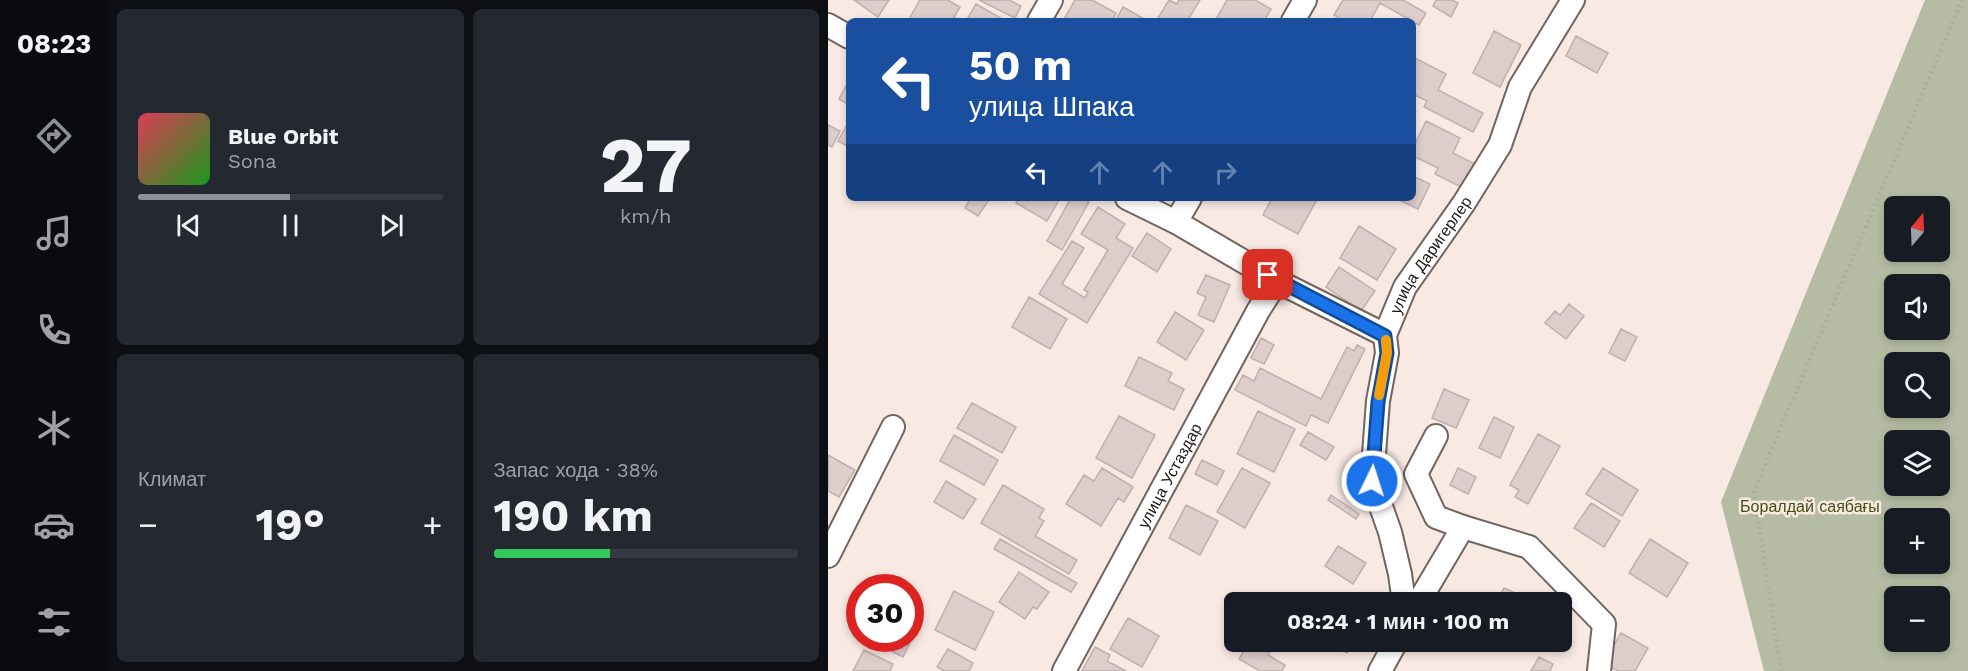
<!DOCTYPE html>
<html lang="ru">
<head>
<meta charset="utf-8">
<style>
  :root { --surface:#171b24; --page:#242831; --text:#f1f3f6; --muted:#9ea1a6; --line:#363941; --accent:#8c9099 }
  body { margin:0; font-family:"Work Sans",sans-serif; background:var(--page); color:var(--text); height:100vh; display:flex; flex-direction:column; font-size:22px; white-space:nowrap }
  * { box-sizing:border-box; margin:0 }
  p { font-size:20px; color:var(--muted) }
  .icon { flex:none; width:33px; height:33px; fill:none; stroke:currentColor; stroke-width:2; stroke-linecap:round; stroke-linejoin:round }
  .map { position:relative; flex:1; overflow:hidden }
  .drawer { display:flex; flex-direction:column; gap:9px; padding:9px; background:#0d0f14; width:720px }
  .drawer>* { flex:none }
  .hud { position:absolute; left:18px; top:18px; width:570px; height:183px; border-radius:9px; box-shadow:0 3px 9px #0003; background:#1a4fa0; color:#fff; overflow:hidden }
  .needle { width:39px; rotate:19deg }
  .buttons { position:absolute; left:1056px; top:196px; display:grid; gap:12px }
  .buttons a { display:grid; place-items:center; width:66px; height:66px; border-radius:9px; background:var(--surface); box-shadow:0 3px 9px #0003; font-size:30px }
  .speed { position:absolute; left:18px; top:574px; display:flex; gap:12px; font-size:30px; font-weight:700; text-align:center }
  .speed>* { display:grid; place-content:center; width:78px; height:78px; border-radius:50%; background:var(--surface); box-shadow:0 3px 9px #0003; line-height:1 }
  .speed .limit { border:9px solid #d22; background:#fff; color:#111 }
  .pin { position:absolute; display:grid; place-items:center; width:51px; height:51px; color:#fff; margin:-26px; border-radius:12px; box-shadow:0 3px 9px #0006 }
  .me { position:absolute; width:66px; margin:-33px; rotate:4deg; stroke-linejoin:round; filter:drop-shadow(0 0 4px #0008) }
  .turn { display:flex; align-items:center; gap:21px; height:126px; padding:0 24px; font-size:27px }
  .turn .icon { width:78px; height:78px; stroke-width:2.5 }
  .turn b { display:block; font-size:42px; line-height:51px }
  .lanes { display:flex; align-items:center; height:57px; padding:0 24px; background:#0003; justify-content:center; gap:30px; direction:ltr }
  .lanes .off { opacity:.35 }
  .big { font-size:45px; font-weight:700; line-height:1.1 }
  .drawer .card { flex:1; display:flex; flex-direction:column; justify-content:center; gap:9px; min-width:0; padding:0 21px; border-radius:9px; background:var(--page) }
  .drawer .dial { align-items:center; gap:0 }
  .dial b { font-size:78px; line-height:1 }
  .song { display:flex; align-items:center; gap:18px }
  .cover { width:72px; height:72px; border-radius:9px; background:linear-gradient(135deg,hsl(350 70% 55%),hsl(120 70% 35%)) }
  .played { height:6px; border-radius:3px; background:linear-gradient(90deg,var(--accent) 50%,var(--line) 50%) }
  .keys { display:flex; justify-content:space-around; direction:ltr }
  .heat { display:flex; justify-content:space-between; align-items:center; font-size:33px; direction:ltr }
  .charge { height:9px; border-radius:4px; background:linear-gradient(90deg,#34c759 38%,var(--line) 0) }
  .drawer .tiles { flex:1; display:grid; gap:9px; grid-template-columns:repeat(2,1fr) }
  .trip { position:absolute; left:396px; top:592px; width:348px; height:60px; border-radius:9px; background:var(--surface); box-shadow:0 3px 9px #0003; font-weight:700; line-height:60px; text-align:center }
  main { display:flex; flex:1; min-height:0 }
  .dock { display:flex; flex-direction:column; width:108px; justify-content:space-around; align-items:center; background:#090b0e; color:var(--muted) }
  .dock .icon { width:42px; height:42px }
  .dock .on { color:var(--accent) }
  .dock b { font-size:27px; color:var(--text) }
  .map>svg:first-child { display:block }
  .green { fill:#b5bca3; fill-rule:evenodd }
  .building { fill:#ddcdcb; stroke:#bfafad; stroke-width:1.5 }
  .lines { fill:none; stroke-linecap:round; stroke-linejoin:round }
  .minor-casing { stroke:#716560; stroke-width:26 }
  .path { stroke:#b1a5a1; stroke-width:4; stroke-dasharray:1.5 4.5; stroke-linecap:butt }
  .minor { stroke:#fff; stroke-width:22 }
  .route-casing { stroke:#114b97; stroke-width:15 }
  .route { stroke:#1a73e8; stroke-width:10 }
  .slow { stroke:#f59e0b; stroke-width:10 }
  .labels { text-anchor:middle; stroke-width:5; stroke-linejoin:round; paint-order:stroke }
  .street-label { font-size:16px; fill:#1d1816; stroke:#f8e9e3 }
  .park-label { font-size:16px; fill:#445011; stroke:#f8e9e3 }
</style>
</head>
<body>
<main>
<nav class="dock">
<b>08:23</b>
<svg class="icon on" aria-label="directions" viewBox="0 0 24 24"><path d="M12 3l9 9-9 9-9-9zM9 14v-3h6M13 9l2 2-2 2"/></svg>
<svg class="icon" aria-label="music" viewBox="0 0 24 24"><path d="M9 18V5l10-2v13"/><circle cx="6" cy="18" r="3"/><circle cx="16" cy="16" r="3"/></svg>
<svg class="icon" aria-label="phone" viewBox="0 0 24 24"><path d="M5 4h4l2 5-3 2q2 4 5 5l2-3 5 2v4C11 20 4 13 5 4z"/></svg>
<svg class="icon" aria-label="climate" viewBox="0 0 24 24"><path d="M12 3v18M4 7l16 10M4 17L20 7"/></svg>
<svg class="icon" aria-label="car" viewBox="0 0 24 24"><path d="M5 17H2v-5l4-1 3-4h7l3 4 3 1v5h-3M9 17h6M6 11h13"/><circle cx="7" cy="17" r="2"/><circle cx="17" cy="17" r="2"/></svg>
<svg class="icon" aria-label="filters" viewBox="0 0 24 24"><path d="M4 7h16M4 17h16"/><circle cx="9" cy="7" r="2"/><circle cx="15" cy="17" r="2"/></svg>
</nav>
<section class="drawer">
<div class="tiles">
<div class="card">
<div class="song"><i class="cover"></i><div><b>Blue Orbit</b><p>Sona</p></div></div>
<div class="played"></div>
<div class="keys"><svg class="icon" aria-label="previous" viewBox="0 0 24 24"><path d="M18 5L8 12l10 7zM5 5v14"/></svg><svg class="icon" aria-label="pause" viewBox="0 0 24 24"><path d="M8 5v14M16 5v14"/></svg><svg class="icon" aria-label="next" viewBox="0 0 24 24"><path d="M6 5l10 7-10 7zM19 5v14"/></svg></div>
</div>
<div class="card dial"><b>27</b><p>km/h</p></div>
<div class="card"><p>Климат</p>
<div class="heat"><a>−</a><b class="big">19°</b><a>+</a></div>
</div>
<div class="card"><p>Запас хода · 38%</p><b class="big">190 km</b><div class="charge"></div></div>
</div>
</section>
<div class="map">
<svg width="1140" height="671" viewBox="0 0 1140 671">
  <rect width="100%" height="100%" fill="#f8e9e3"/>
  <path class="green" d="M1097 0H1140V671H936L893 502ZM1066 207H1112V252H1066ZM1066 285H1112V330H1066ZM1066 363H1112V408H1066ZM1066 441H1112V486H1066ZM1066 519H1112V564H1066ZM1066 597H1112V642H1066Z"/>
  <path class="building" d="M26 0H61L50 17Z
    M92 0H120L132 7 126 17 132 21H80Z
    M151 0H181L193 6 187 18Z
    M247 0H264L288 13 284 21H235Z
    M341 0 349 4 351 0H372L359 21H335L330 18Z
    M399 0H427L443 9 436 21H387Z
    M515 0H575L598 13 591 25 552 3 542 21H517L506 15Z
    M608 0H624L630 3 623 17 605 6Z
    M148 4 178 21H138Z
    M295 7 320 21H294L289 18Z
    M666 31 693 45 672 87 645 73Z
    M748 36 780 53 769 73 738 56Z
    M585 57 618 74 610 90 655 113 645 132 596 107 599 101 585 94Z
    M21 80V105L11 99Z
    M21 121V147L10 141Z
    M598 121 632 138 625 153 649 165 637 189 607 174 610 168 585 156V148Z
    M0 125 12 131 4 147 0 145Z
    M585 176 602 184 590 209 567 198H585Z
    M143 198H162L150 216 137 208Z
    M191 198H232L219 221 188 203Z
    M243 198H254L261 202 234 250 219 241Z
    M444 198H481L488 201 470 234 435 215Z
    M270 207 297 224 288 238 305 248 259 323 211 294 244 241 256 248 234 284 257 298 260 292 256 290 280 250 253 234Z
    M531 226 568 249 549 280 512 258Z
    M319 233 343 249 329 272 304 256Z
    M511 267 547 291 533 311 498 287Z
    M378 275 402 285 386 322 370 315 378 297 369 293Z
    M201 297 239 319 222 349 184 327Z
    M741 304 756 316 738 339 717 323 727 311 732 315Z
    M347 312 376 330 358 360 329 342Z
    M793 329 809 337 797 361 781 353Z
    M433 338 446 345 436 364 423 358Z
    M529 345 537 349 500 423 483 415 478 426 407 390 415 375 426 381 432 368 493 399 519 347 526 351Z
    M311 357 344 373 340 381 356 389 346 410 297 386Z
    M616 389 641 400 628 428 604 418Z
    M144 403 188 427 174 453 129 428Z
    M430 411 467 429 446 472 409 454Z
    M291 416 327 435 304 478 268 458Z
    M666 417 686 427 672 458 651 448Z
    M480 432 506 447 498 460 472 445Z
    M710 434 732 446 700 504 687 497 691 490 682 485Z
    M126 435 170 460 156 485 112 461Z
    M0 455 27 470 11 497 0 491Z
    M374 460 396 471 389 485 367 474Z
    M274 468 305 487 296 502 290 498 273 526 238 504 256 475 266 481Z
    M414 468 442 483 417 528 389 512Z
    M630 468 648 477 640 494 622 485Z
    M775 468 810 490 794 516 758 494Z
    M118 481 148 499 135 519 106 502Z
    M175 485 216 509 211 518 216 521 207 536 249 560 241 574 153 523Z
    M503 495 531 514 528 519 500 500Z
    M763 503 792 521 776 547 746 528Z
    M358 505 390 521 372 555 341 538Z
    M172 539 249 583 243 592 166 549Z
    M822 539 860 563 839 597 801 573Z
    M510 546 538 563 525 584 497 566Z
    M191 572 221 592 209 609 205 607 197 619 171 602Z
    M676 588 710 603H668Z
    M126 591 166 612 147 650 107 630Z
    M513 593 532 603H507Z
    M442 594 459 603H438Z
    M300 618 331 636 314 667 282 649Z
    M82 630 87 632 75 657 40 639H82Z
    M793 633 820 648 807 671H790L776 663Z
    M421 642H433L444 648 440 655 457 665 454 671H432L411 659Z
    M499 642H525L519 653Z
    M267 647 282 655 279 661 298 671H254Z
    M120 649 145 663 141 671H116L109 667Z
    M36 650 65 664 62 671H25Z
    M711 657 725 664 722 671H703Z"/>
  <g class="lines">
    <defs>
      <g id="minor">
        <path d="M211 21 223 0"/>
        <path d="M465 21 477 0"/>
        <path d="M0 25 21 37"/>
        <path d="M299 198 348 222 449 281 557 335"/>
        <path d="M348 222 362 198"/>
        <path d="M608 436 588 474 608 517 635 527"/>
        <path d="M0 556 65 427"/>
        <path id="s1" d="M576 603 572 574 562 532 544 481 550 401 559 353 557 335 577 287 636 203 672 145 692 87 745 0"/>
        <path d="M590 603 635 527 701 547 776 624 771 671"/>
        <path id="s2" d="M236 671 430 311 449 281"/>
        <path d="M552 671 568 642"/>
      </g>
    </defs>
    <use href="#minor" class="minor-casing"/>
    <path class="path" d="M953 671 926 491 1134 0"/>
    <use href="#minor" class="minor"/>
  </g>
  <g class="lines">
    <defs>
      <path id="route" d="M440 275 557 336 559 353 550 402 544 481"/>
    </defs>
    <use href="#route" class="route-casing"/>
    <use href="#route" class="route"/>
    <path class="slow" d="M551 395 559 353 558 340"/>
  </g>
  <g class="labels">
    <g class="street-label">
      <text dy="6" stroke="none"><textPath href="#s1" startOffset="366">улица Даригерлер</textPath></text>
      <text dy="6" stroke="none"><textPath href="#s2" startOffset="222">улица Устаздар</textPath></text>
    </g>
    <g class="park-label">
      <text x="982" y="512">Боралдай саябағы</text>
    </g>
  </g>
</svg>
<div class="buttons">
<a><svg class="needle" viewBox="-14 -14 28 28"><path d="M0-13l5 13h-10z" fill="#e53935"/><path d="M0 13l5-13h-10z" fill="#9ea1a6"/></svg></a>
<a><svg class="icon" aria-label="sound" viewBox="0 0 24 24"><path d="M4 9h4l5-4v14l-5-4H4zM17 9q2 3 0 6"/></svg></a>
<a><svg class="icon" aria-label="search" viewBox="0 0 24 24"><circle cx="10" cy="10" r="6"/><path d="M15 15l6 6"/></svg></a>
<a><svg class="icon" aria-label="layers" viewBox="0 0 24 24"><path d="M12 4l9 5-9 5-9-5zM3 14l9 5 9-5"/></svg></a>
<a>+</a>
<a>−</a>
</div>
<div class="speed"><div class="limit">30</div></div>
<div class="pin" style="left:440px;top:275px;background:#d93025"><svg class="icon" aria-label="arrive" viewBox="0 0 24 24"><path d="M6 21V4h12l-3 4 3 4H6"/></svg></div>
<svg class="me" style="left:544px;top:481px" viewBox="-20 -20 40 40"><circle r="17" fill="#1a73e8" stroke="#fff" stroke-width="3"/><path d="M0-11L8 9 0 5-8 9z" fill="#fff"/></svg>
<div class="trip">08:24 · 1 мин · 100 m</div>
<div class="hud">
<div class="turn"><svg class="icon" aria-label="left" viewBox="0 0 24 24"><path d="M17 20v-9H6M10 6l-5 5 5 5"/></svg><div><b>50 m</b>улица Шпака</div></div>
<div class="lanes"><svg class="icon" aria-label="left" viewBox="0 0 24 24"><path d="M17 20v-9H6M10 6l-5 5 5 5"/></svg><svg class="icon off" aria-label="ahead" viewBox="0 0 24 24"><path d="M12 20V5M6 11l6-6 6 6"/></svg><svg class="icon off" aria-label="ahead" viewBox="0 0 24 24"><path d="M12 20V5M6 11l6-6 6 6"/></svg><svg class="icon off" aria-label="right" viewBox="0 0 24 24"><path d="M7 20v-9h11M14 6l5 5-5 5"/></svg></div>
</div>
</div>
</main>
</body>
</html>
